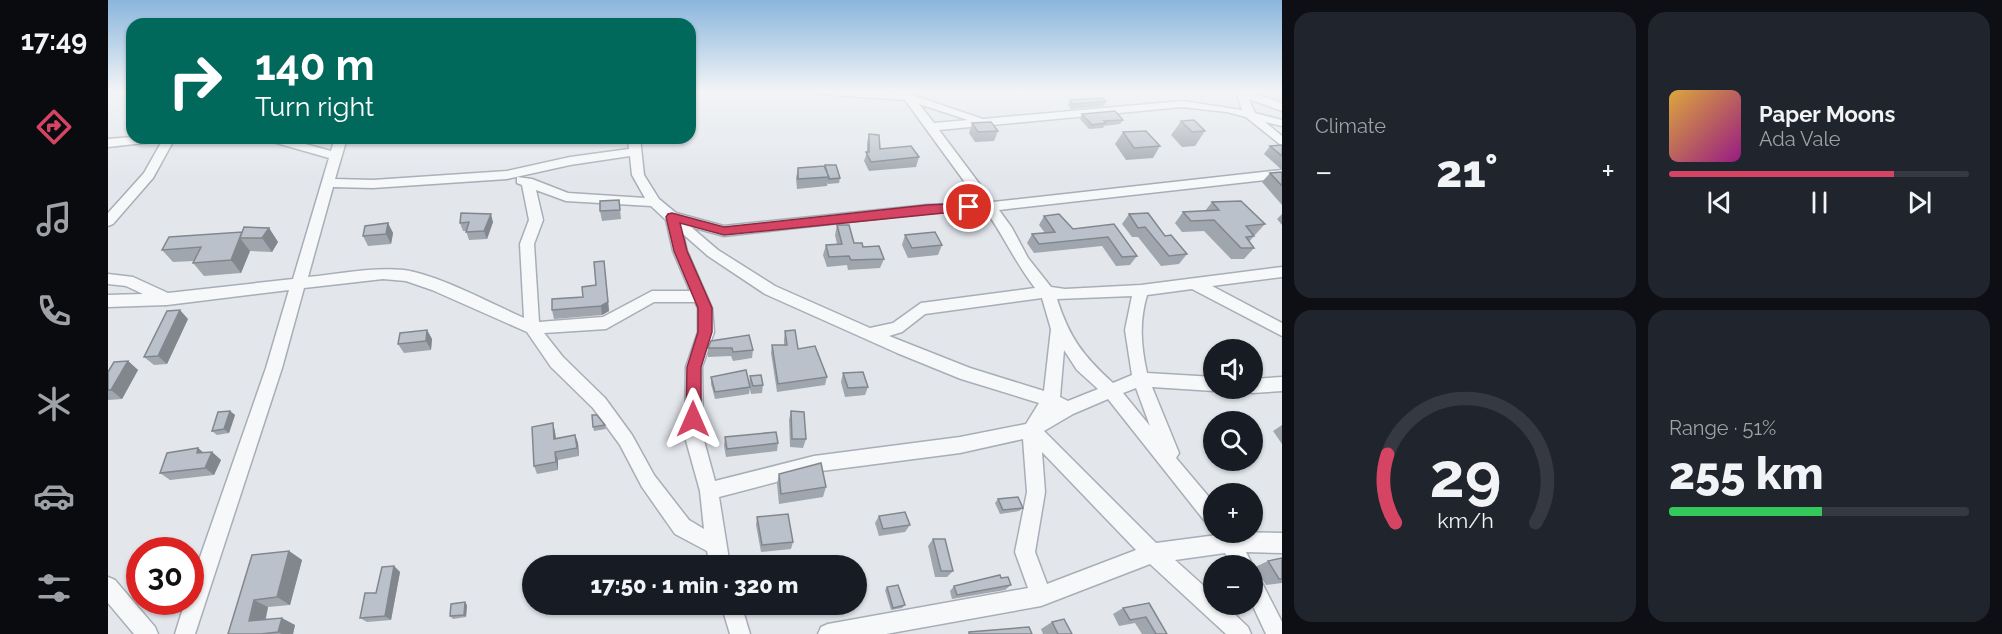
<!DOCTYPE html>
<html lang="en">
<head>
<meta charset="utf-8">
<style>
  :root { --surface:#171b24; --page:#20242c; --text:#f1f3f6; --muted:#9ea1a6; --line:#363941; --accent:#d64464 }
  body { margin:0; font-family:Raleway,sans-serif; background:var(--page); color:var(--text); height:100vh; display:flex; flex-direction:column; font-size:22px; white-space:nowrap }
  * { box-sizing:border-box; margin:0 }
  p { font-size:20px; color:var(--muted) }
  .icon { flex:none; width:33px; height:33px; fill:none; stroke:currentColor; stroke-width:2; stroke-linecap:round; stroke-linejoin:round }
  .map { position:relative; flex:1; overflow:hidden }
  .drawer { display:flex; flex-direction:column; gap:12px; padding:12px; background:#0d0f14; width:720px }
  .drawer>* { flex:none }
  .hud { position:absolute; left:18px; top:18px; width:570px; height:126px; border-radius:18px; box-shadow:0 2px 4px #0004; background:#00695c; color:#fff; overflow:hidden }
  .fabs { position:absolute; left:1095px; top:339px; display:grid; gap:12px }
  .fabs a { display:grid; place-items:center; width:60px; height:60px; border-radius:50%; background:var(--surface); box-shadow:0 2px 4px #0004; font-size:30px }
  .speed { position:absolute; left:18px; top:537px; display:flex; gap:12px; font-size:30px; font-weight:700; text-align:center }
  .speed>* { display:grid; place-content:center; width:78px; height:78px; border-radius:50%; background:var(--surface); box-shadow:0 2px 4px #0004; line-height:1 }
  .speed .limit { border:9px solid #d22; background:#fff; color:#111 }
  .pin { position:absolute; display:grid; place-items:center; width:51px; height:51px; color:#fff; margin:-26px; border:3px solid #fff; border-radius:50%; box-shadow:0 2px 6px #0007 }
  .me { position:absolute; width:66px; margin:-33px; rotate:0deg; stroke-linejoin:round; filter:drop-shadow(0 0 4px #0008) }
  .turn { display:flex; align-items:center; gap:21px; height:126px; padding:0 30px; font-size:27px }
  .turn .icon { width:78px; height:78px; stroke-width:2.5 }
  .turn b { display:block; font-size:42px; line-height:51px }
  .big { font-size:45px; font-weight:800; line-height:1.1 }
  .drawer .tile { flex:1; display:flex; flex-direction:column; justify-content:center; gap:9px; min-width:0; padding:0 21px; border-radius:18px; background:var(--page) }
  .drawer .dial { align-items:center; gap:0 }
  .dial svg { height:156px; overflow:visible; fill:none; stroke:var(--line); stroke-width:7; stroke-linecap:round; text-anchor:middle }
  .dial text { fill:var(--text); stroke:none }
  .song { display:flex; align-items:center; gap:18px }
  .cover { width:72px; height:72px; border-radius:9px; background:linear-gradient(135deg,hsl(40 70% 55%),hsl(310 70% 35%)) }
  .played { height:6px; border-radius:3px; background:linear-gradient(90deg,var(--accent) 75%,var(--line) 75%) }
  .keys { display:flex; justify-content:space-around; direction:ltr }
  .heat { display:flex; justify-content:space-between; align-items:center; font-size:33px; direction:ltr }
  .charge { height:9px; border-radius:4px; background:linear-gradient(90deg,#34c759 51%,var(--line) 0) }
  .drawer .tiles { flex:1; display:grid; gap:12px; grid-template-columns:repeat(2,1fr) }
  .trip { position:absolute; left:414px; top:555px; width:345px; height:60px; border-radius:30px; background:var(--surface); box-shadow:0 2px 4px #0004; font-weight:800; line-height:60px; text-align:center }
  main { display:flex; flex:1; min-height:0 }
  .tab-bar { display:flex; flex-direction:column; width:108px; justify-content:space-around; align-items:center; background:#090b0e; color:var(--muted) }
  .tab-bar .icon { width:42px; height:42px }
  .tab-bar .selected { color:var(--accent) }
  .tab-bar b { font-size:27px; color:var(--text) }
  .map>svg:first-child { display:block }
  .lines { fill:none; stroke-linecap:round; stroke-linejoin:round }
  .minor-casing { stroke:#a8aeb7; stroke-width:3 }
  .minor { fill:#f7f8fa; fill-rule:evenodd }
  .wall { fill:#a0a6ae }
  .shaded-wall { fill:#82878d }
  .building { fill:#bac1ca; stroke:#82878d; stroke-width:1.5 }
  .route { fill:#d64464; stroke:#8b2c41; stroke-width:1.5 }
</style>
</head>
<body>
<main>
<nav class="tab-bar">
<b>17:49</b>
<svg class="icon selected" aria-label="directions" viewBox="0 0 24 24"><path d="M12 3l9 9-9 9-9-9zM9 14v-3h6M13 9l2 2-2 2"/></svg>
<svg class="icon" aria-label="music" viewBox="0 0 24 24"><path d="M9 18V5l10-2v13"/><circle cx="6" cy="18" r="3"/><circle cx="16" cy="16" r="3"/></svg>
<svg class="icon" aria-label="phone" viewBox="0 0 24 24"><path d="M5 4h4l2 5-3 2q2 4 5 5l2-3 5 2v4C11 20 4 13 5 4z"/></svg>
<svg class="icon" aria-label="climate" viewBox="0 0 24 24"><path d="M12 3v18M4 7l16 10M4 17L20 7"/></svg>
<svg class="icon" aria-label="car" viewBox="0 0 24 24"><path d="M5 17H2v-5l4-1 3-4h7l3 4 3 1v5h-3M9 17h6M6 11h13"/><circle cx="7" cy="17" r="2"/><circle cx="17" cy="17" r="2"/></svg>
<svg class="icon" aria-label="filters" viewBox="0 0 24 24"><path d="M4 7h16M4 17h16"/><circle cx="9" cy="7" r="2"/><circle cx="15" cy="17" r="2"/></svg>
</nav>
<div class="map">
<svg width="1174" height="634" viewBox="0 0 1174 634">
  <rect width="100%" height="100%" fill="#e3e7ec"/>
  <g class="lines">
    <defs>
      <path id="minor" d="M707 91 792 93 791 91H801L804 95 875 119 1074 101 1134 110 1129 94 1124 91H1139L1174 103V111L1141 99 1147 113 1174 120V126L1157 122 1174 136V146L1138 117 1119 112 1074 107 831 130 885 202 1174 170V178L891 210 904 228 920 258 943 287 957 289 1033 285 1174 267V277L1104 286 1174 323V336L1084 289 1039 295C1031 322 1033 346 1039 373L1106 377V388H1112L1106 391 1044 387 1071 453 1068 458 1106 503V527L1099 524 1000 399 965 414 936 431 1048 543 1109 535 1110 532 1174 533V553L1138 552 1145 566 1144 567 1124 566 1117 553 1067 560 1106 595V604H1116L1140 627 1143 634H1118L1042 564 933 606 778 634H710L713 627 720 624 920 588 907 552 919 492 915 439 852 453 706 472 611 497 622 566H602L599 551 567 534 534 487 512 445 485 408 443 367 419 332 324 290 298 281 275 279 196 288 174 368 87 634H67L77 602H82V586L158 368 181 290 59 305 0 307V295L35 294 18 286 0 284V274L25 277 60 293 185 279 221 158 158 140 156 138H175L223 151 227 138H239L227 179 265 180 399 171 462 157 521 149 520 138H532L536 175 551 199 568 213 616 226 819 205 872 203 797 100 712 94ZM811 104 860 120 826 123ZM522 156 524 175 537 198 460 193 424 179 409 177V183L414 185 421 220 412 244 416 318C382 303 331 275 296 270 264 267 231 274 200 277L225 187 265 188 399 179 462 165ZM428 190 458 201 543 206 558 220 565 251 582 291H544L495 317 431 322 426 244 435 220ZM878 211C896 236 908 264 927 288L813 303 785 323 762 328 667 286 610 250 583 227 616 236 819 213ZM575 234 600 256 657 294 789 353 853 379 931 403 918 424 852 437 706 456 607 481 595 437 594 367 606 332 604 308 579 251ZM1024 296 1017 330 1024 375 1005 383C975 356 961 337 949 299ZM934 298 943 329 936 391 862 368 781 336 794 332 817 314ZM546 302H587L590 308V332L578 367 577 437 592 491 596 529 581 520 546 475 524 435 497 398 455 357 436 333 498 329ZM956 350 969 370 990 389 960 401 952 397ZM1028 388 1042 426 1015 393ZM934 452 1028 550 939 584 927 552 937 492Z
        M24 137 67 138 45 178 5 224 0 226V213L36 173 54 141 0 147V139Z
        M1174 377V391L1144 393 1137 388H1144V379Z
        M1144 574 1151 577 1174 622V634H1158L1144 604Z
        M0 577 7 580 47 627 50 634H26L0 603Z
        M613 604H633L642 634H622Z"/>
    </defs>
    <use href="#minor" class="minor-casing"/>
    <use href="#minor" class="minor"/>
  </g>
  <path class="wall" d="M870 91H888L887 92H871Z
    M962 100 998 101 996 106 963 109 960 105Z
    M974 114 1015 120 1012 124 996 126 995 128 981 129 972 119Z
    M1073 121 1097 131 1087 146 1074 147 1063 135Z
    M864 123 890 131 886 141 867 142 861 133Z
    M1015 132 1052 146 1045 158 1018 160 1007 144Z
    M761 134 772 149 811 157 808 167 761 171 756 161 759 152V143Z
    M1174 145V170L1156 154 1162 146Z
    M717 165 732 178 731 183 720 184V182L719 186 689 189 688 178 690 168H717Z
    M1174 172V205L1154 182 1162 173Z
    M511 200 513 219 494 221 492 211Z
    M1104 202 1157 224 1147 235 1145 236H1146L1141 242 1146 248 1136 259H1123L1096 231 1074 232 1067 223 1075 212 1097 211Z
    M353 213 385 222 379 239 361 240 358 231H355L352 223Z
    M1021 214 1057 236 1079 254 1071 264 1053 266 1030 237H1024L1014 224Z
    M1174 214V225L1169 219Z
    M936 216 965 229 1006 224 1029 256 1022 265 1008 266 994 246 926 253 919 243 924 234 937 233 931 225Z
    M280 223 285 233 283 244 260 246 255 236Z
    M729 225 746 243 755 247 776 259 772 268 740 270 739 265 719 267 715 255 718 245 729 244 727 235Z
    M161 228 170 242 164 252 142 251 133 273 96 276 85 263 86 261 65 262 54 250 134 232Z
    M797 235 834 245 830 255 800 258 794 245Z
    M497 270 501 311 494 315 446 319 444 310 475 297 488 285Z
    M80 319 59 364 46 365 36 357Z
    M319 330 324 339 323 350 296 353 290 344Z
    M677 331 690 349 719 377 717 385 669 392 663 353 664 345H676V339Z
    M603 341 645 350 644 358 625 361 623 356 600 357V348Z
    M20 361 30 370 14 399 0 400V372Z
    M735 373 760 387 757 395 737 397 733 382Z
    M642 376 655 385 654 393 643 394 641 385Z
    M603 377 642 387 641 394 607 399 603 384Z
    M122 411 127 415 121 433 109 435 104 431Z
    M683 411 698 439 695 448 682 447 681 420Z
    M445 423 447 432 448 438 467 435 470 443 471 456 450 460V470L429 474 426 466Z
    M497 425 498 429 486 431 485 427Z
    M1174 425V444L1165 431Z
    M617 437 670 443 669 451 618 457 616 446Z
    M90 448 96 453 104 452 113 460 106 475 62 480 52 473Z
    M671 474 718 487 715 497 671 504 669 484Z
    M890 499 915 508 911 511 892 514 887 503Z
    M771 516 802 525 797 532 771 536 767 523Z
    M649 517 685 542 683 549 653 552 648 525Z
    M825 539 845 571 839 577H827L820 546Z
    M181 551 194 560 182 605 160 607 158 619 187 625 185 634H120Z
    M1174 558V583L1158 585 1147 567 1160 561Z
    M286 566 292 572 283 620 259 622 252 618Z
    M893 578 903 585 897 590 844 599 842 591 846 586Z
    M779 587 797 605 794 608 783 610 777 590Z
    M1041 603 1059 634H1034L1027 623 1011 626 1005 614 1015 608Z
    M359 605 358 617 345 619 342 616Z
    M944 622 964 634H935L933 629Z"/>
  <path class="shaded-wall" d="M383 214 385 222 379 239 376 231Z
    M280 223 285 233 283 244 278 234Z
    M161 228 170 242 164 252 154 238Z
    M132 238 142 251 133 273 123 260Z
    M496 261 501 311 494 315 493 306Z
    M72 310 80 319 59 364 50 356Z
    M319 330 324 339 323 350 318 341Z
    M20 361 30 370 14 399 3 390Z
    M122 411 127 415 121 433 116 429Z
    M445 423 447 432 449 447 446 439Z
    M467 435 470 443 471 456 469 448Z
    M90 448 99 456 89 453Z
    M104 452 113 460 106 475 97 468Z
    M447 452 450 460V470L448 462Z
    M181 551 194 560 182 605 169 597Z
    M286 566 292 572 283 620 277 616Z
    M146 600 160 607 155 629 141 621Z
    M357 602 359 605 358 617 356 615Z
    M174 618 187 625 185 634H174L170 632Z"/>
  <path class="building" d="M995 98 998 101 965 104 962 100Z
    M1007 111 1015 120 996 121 998 123 984 125 974 114Z
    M1086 120 1097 131 1084 132 1073 121Z
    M883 122 890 131 870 132 864 123Z
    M1038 131 1052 146 1026 148 1015 132Z
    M761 134 771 135 772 149 803 146 811 157 763 162 758 152H761Z
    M1174 145V156L1162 146Z
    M717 165H728L732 178 721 179Z
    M716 166 721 177 690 179V168Z
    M1174 172V186L1162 173Z
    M511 200 512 210 492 211V201Z
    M1133 201 1157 224 1138 226 1146 236 1138 237 1146 248H1133L1106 220 1083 221 1075 212 1111 210 1104 202Z
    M353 213 383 214 376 231 358 232 361 222 352 223Z
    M1040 213 1057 236 1063 235 1079 254 1061 256 1037 227 1030 228 1021 214Z
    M951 214 965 229 1006 224 1029 256 1014 257 1000 237 931 244 924 234 947 232 936 216Z
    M280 223 278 234 255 236 257 226Z
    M729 225H741L746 243H754L755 247 771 246 776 259 743 260 741 256 721 257 718 245 734 244Z
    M136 227 161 228 154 238H132Z
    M134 232 123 260 85 263 93 247 54 250 61 237Z
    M827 232 834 245 804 248 797 235Z
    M496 261 500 302 493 306 444 310V299L475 297 474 287 488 285 486 262Z
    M72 310 50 356 36 357 59 311Z
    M319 330 318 341 290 344 292 333Z
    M687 330 690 349 707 346 719 377 670 384 664 345H679L677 331Z
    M641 335 645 350 625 352 624 348H600L603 341Z
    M20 361 3 390H0V372L6 362Z
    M638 370 642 387 607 392 603 377Z
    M755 372 760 387 740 388 735 373Z
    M653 375 655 385 645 386 642 376Z
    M122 411 116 429 104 431 110 412Z
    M683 411 696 412 698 439H684Z
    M484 415H489L497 425 485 427Z
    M445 423 446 439 467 435 469 448 447 452 448 462 426 466 424 427Z
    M668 432 670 443 619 449 617 437Z
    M90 448 89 453 104 452 97 468 52 473 59 453Z
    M713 463 718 487 673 494 671 474Z
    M910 497 915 508 895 510 890 499Z
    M797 512 802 525 775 529 771 516Z
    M680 514 685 542 654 545 649 517Z
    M825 539H837L845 571H833Z
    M181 551 169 597 146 600 141 621 174 618 170 632 153 634H120L144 555Z
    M1174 558V579H1171L1160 561Z
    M286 566 277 616 252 618 257 593H268L274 567Z
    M892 575 893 578 900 577 903 585 849 595 846 586Z
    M790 585 797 605 785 608 779 587Z
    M357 602 356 615 342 616 343 604Z
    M1041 603 1059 634H1048L1038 617 1022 620 1015 608Z
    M956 619 964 634H950L944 622Z
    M921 627 924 634H861V632Z"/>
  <linearGradient id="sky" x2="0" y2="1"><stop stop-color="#8ab6dd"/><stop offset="0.51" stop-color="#f2f4f6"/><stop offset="1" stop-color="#f2f4f6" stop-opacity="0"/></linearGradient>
  <rect width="1174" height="179" fill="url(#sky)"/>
  <path class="route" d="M861 203 865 205V210L616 235 572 223 579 251 604 308V332L593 367V419L585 426 580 424 578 419 579 367 590 332V308L566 251 558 217 560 214 564 213 616 227 819 205Z"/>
</svg>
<div class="fabs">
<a><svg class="icon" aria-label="sound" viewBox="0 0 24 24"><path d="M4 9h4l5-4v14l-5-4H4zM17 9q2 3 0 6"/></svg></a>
<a><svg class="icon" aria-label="search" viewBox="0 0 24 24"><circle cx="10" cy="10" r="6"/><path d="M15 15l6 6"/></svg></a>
<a>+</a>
<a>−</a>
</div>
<div class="speed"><div class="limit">30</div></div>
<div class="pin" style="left:861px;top:207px;background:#d93025"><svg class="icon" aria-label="arrive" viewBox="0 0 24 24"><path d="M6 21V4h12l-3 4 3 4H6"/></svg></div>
<svg class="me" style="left:585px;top:419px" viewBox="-20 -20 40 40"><path d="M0-17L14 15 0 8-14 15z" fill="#d64464" stroke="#fff" stroke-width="4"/></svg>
<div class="trip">17:50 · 1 min · 320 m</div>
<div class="hud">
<div class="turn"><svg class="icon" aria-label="right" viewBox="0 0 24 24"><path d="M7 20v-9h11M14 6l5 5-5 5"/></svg><div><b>140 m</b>Turn right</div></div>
</div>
</div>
<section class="drawer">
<div class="tiles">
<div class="tile"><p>Climate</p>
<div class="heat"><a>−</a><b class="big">21°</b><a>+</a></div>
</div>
<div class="tile">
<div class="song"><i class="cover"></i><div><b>Paper Moons</b><p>Ada Vale</p></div></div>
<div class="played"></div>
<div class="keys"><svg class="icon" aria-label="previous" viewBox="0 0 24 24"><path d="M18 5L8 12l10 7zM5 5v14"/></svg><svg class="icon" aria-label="pause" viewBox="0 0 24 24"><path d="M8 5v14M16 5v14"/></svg><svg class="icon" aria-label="next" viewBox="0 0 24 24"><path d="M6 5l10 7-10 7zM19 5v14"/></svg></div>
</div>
<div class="tile dial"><svg viewBox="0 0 100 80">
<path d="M14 69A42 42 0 1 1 86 69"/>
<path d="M14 69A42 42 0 0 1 10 34" stroke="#d64464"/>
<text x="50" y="56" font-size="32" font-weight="700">29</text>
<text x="50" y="72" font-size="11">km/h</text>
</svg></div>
<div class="tile"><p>Range · 51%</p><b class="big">255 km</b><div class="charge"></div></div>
</div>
</section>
</main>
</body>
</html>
